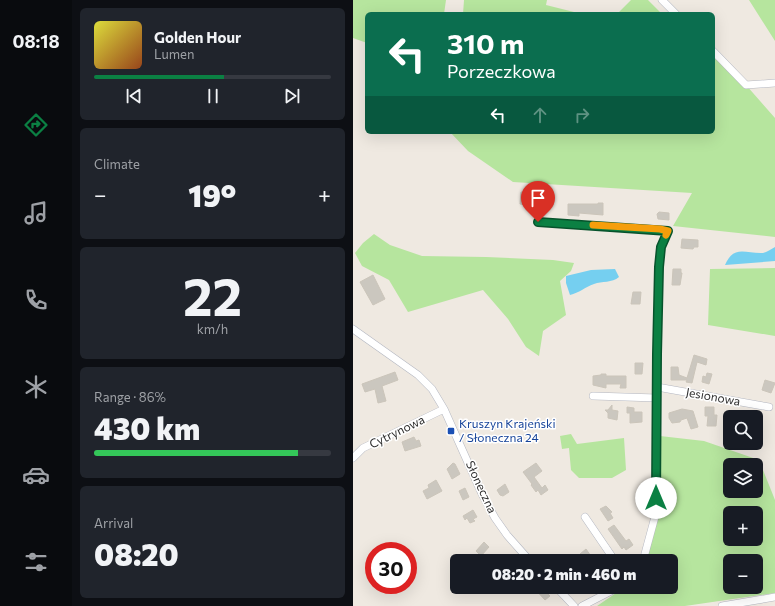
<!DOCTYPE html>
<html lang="en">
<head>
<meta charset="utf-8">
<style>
  :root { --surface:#171b24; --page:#20242c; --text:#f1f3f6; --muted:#9ea1a6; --line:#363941; --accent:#0b8043 }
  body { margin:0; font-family:Commissioner,sans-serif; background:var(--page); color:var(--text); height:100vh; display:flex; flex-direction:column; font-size:15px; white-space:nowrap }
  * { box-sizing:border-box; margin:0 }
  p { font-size:13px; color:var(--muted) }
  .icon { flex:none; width:22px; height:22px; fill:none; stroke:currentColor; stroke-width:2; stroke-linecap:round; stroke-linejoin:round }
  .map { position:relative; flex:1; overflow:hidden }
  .drawer { display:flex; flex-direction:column; gap:8px; padding:8px; background:#0d0f14; width:281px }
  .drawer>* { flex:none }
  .banner { position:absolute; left:12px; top:12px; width:350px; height:122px; border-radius:6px; box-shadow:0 4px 16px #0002; background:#0b6e4f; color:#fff; overflow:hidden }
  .controls { position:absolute; left:370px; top:410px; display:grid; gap:8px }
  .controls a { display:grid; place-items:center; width:40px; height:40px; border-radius:6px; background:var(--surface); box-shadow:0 4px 16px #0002; font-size:20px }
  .speed { position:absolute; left:12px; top:542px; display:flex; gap:8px; font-size:20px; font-weight:700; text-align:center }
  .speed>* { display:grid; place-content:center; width:52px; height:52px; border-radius:50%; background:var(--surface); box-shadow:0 4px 16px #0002; line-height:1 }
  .speed .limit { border:6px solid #d22; background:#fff; color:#111 }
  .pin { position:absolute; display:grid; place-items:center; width:34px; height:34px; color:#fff; margin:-41px -17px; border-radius:50% 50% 50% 0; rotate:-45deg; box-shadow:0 0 4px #0007 }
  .pin .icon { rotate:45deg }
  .me { position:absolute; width:44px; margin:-22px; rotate:0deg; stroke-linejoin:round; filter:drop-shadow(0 0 3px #0008) }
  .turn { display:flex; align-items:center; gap:14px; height:84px; padding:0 16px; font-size:18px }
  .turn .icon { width:52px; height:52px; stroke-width:2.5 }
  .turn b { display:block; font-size:28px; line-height:34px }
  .lanes { display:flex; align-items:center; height:38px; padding:0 16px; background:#0003; justify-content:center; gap:20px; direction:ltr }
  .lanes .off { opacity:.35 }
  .big { font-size:30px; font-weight:800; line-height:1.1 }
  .drawer .card { flex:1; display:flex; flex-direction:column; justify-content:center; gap:6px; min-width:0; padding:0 14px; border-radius:6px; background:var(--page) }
  .drawer .dial { align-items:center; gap:0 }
  .dial b { font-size:52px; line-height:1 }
  .song { display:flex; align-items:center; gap:12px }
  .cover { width:48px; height:48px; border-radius:6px; background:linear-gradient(135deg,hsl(60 70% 55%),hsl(20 70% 35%)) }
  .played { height:4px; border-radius:2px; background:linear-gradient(90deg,var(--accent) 55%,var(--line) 55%) }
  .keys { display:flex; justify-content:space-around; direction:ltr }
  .heat { display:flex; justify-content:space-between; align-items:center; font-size:22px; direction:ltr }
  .charge { height:6px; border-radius:3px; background:linear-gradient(90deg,#34c759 86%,var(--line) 0) }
  .trip { position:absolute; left:97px; top:554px; width:228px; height:40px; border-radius:6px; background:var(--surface); box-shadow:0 4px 16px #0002; font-weight:800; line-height:40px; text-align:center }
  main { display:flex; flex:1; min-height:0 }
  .tabs { display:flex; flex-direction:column; width:72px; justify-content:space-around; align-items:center; background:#090b0e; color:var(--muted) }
  .tabs .icon { width:28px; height:28px }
  .tabs .on { color:var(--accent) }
  .tabs b { font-size:18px; color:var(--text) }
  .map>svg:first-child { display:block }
  .green { fill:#b6e59e; fill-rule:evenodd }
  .water { fill:#75cff0 }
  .building { fill:#cbc7bf; stroke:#cbc5ba }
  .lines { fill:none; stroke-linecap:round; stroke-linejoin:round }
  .minor-casing { stroke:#b4b7c1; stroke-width:8 }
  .minor { stroke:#fff; stroke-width:7 }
  .route-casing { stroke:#07532c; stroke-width:10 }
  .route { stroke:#0b8043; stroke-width:7 }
  .slow { stroke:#f59e0b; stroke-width:7 }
  .transit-dot { fill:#1a4fb4; stroke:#fff; stroke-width:1.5 }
  .labels { text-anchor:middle; stroke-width:3; stroke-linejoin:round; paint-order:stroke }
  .street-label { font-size:12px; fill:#2e2e2e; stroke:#fff }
  .transit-label { font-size:12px; fill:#164399; stroke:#fff; text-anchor:start }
</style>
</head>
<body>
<main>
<nav class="tabs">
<b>08:18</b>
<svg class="icon on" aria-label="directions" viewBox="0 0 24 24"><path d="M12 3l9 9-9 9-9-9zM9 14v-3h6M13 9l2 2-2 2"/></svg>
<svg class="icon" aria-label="music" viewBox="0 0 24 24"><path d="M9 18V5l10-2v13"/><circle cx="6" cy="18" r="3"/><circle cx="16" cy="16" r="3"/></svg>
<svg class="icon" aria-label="phone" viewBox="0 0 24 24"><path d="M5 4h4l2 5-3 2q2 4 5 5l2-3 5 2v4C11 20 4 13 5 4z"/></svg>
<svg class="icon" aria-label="climate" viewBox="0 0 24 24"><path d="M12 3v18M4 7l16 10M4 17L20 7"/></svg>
<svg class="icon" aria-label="car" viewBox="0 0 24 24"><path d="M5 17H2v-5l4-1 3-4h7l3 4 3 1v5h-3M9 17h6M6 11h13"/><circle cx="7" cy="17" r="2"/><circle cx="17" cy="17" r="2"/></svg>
<svg class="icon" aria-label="filters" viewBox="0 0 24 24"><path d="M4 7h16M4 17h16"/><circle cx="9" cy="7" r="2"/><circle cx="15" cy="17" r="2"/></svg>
</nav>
<section class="drawer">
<div class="card">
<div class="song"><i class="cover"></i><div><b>Golden Hour</b><p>Lumen</p></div></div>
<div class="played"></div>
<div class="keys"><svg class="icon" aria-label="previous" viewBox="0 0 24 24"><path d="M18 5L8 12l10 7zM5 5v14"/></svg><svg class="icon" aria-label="pause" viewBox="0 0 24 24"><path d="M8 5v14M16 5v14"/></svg><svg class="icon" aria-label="next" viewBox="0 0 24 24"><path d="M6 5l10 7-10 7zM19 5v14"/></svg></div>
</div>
<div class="card"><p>Climate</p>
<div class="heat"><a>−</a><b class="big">19°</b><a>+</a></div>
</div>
<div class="card dial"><b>22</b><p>km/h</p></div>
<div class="card"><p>Range · 86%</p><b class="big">430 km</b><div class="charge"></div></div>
<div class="card"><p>Arrival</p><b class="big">08:20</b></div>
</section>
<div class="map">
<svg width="422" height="606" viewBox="0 0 422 606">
  <rect width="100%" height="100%" fill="#efe9e1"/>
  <path class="green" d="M0 0H93L91 14H14V43L0 38Z
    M111 0H194L193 5 229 14H110Z
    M278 0H295L309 14H264Z
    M396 0H422V41Z
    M360 53 393 85 422 118V237L320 226 339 193 160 182 115 151 97 132H360Z
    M21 234 37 245 69 256 133 257 200 260 221 263 218 271 207 281 213 315 190 331 186 356 173 347 155 319 130 290 55 312 36 280 9 266 2 253 10 243Z
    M422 268V336L355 325 357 269Z
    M218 434 224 444 271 438 273 470 259 478H226L218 470 216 448 209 449 207 436Z
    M307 436 351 441 406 460 422 500V593L332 606H244L272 587H318V561H291L305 513ZM377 465H403V491H377ZM377 513H403V539H377ZM377 561H403V587H377Z"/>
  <path class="water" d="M422 247V261L372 265C381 244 393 254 410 253 414 252 418 249 422 247Z
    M262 269 266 277C259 283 249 281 241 284 232 287 226 293 217 295L213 283V276L238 270Z"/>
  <path class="building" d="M168 192 175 193V196H181L180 202 174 201V205L167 204Z
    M245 203H250V215L226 213V216L215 215V204H245Z
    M306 212 316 213V220L305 219 304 214Z
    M329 239 345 240V247H341L340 249 328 248Z
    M320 269H328V273H329L327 285H319Z
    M20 275 32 299 20 305 7 282Z
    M280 292H288L287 304H278Z
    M341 355 354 359 353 365 344 362 339 383 333 382 334 380H318V367H325L326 375 334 378Z
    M282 363H290L289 374H282Z
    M42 372 45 380 29 386 33 401 25 403 22 389 12 392 9 384Z
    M354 373 359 374 356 384 349 382 350 376 353 377Z
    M248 374H253V376H273V388H267L268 384H253V388L240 385V376L248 375Z
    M412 380 422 383 418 393 409 390Z
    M259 405V410L265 411 264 420 255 418V413L252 410H255Z
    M274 407 281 408V412H289V422L277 423V413H274Z
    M352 407H361V415H364L363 426H354L355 416H352Z
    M329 409 340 411 345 427 338 429 334 418 328 420 327 422 319 423 316 418V413Z
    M61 437 63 441 66 440 68 446 52 451 49 442Z
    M100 463 102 464 107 474 99 479 94 469Z
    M183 463 189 471 181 477 189 488 192 485 195 490 188 495 185 490 183 492 178 485 179 484 170 472Z
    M83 480 89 491 74 499 70 491 76 488 75 485Z
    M152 484 156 492 150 496 147 495 144 490Z
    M112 488 116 497 110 500 106 491Z
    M253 506 259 512 257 513 260 518 255 521 247 509Z
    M120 510 124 517 120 519 122 521 117 523 114 518 112 520 110 516Z
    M261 525 273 541 276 539 280 545 273 550 271 547 269 549 255 529Z
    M131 542 136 547 128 556 123 551Z
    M233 549 240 559 237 561H231L227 554Z
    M180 587H188L197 596 192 600Z"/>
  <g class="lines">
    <defs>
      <path id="minor" d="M309 0 323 14
        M360 51 393 85 422 83
        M185 222 315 231 308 247 306 267 304 354 303 513 290 561
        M0 329 65 375 79 389 91 409 129 494 142 518 154 535 177 561
        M304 387 416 407
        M240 396 304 398
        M0 458 10 448 91 409
        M232 517 262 561
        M203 587 221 606
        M229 606 266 587
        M369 606 422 597"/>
    </defs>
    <use href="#minor" class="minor-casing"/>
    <use href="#minor" class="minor"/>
  </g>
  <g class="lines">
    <defs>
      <path id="route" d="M185 222 315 231 308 247 306 267 304 354 303 498"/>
    </defs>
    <use href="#route" class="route-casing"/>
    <use href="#route" class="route"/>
    <path class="slow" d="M240 225 307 229 315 231 313 235"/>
  </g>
  <rect class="transit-dot" x="94" y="427" width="8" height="8" rx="2"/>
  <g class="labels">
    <g class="street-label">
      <text transform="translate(360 397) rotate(10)" y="4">Jesionowa</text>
      <text transform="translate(44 432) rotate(-26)" y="4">Cytrynowa</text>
      <text transform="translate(128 487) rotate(65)" y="4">Słoneczna</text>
    </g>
    <g class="transit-label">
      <text x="106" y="428">Kruszyn Krajeński<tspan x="106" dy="14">/ Słoneczna 24</tspan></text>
    </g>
  </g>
</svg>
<div class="controls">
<a><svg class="icon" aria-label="search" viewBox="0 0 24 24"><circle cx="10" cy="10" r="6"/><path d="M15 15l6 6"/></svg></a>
<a><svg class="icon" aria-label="layers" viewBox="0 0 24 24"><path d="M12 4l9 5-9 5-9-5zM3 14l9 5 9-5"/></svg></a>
<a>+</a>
<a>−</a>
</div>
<div class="speed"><div class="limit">30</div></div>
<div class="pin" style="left:185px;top:222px;background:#d93025"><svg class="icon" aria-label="arrive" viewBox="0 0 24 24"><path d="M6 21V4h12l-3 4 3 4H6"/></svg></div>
<svg class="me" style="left:303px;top:498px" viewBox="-20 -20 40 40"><circle r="19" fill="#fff"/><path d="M0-13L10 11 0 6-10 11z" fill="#0b8043"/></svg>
<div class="trip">08:20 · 2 min · 460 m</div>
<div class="banner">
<div class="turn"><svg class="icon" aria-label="left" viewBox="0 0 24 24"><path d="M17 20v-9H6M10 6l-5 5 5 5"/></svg><div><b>310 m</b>Porzeczkowa</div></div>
<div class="lanes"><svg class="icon" aria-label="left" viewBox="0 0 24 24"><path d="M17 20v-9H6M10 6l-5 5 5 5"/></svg><svg class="icon off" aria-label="ahead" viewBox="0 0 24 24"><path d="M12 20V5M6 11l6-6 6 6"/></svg><svg class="icon off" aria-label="right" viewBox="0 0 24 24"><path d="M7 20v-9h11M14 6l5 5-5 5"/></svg></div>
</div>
</div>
</main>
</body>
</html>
